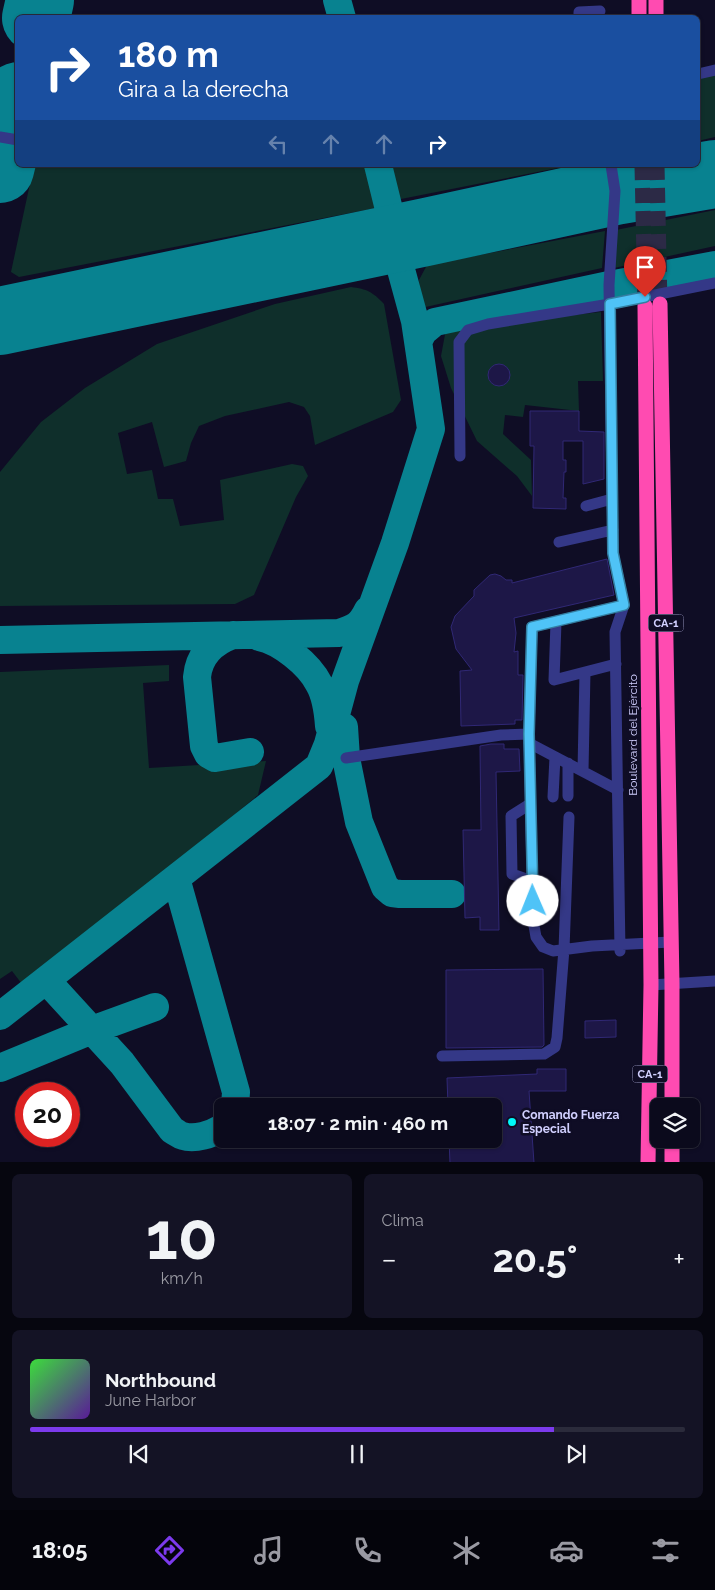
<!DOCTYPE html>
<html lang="es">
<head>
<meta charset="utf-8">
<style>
  :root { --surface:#0b0a1c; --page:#141325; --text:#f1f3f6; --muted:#9a9aa3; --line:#2b2b3b; --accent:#7c3aed }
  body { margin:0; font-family:Raleway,sans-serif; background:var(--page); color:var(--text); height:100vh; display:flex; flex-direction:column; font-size:19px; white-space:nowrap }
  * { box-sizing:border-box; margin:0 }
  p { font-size:16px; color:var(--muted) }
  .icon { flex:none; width:28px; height:28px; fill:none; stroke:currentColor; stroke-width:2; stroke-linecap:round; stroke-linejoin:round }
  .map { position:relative; height:1162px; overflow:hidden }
  .sheet { display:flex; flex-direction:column; gap:12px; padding:12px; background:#06060f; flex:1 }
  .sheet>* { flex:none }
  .guide { position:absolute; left:15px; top:15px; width:685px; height:152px; border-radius:8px; box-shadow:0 1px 4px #0004,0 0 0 1px var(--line); background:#1a4fa0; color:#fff; overflow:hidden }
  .controls { position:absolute; left:650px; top:1098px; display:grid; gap:10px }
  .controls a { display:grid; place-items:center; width:50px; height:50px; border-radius:8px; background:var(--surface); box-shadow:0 1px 4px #0004,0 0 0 1px var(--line); font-size:25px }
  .speed { position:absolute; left:15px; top:1082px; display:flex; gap:10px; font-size:25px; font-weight:700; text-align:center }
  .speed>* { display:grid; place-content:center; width:65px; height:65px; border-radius:50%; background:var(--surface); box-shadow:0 1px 4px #0004,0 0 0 1px var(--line); line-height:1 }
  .speed .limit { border:8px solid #d22; background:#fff; color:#111 }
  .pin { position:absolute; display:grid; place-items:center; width:42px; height:42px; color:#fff; margin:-51px -21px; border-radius:50% 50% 50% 0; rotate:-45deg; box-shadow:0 0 5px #0007 }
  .pin .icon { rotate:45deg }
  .me { position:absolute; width:55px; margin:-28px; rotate:359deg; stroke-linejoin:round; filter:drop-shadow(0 0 4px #0008) }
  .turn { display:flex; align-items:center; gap:18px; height:105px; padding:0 20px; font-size:22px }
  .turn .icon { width:65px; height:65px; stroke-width:2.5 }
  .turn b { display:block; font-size:35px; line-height:42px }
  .lanes { display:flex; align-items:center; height:48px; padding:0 20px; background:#0003; justify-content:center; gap:25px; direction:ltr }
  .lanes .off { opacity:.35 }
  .big { font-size:38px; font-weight:700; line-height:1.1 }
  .sheet .card { flex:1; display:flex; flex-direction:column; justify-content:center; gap:8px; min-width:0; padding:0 18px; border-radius:8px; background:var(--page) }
  .sheet .dial { align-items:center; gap:0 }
  .dial b { font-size:65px; line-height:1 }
  .song { display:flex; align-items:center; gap:15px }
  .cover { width:60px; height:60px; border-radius:8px; background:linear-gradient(135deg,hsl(120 70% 55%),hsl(270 70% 35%)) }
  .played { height:5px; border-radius:2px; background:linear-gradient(90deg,var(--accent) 80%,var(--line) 80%) }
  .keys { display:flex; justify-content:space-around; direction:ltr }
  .heat { display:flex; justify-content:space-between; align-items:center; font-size:28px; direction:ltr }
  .sheet .tiles { flex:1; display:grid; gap:12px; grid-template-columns:1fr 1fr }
  .card:last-child { grid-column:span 2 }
  .trip { position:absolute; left:214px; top:1098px; width:288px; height:50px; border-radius:8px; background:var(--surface); box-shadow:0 1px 4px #0004,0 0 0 1px var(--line); font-weight:700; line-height:50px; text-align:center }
  .tabs { display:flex; height:80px; justify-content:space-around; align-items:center; background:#04040b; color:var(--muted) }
  .tabs .icon { width:35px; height:35px }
  .tabs .active { color:var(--accent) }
  .tabs b { font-size:22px; color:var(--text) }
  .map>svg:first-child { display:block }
  .green { fill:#0f2f2b }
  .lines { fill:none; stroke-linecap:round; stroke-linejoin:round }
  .taxiway { stroke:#088290; stroke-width:28 }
  .runway { stroke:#088290; stroke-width:68 }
  .building { fill:#1d1747; stroke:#302875 }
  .highway-tunnel { stroke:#2c2a46; stroke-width:15; stroke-dasharray:15 8; stroke-linecap:butt }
  .minor { stroke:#343887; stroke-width:11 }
  .highway { stroke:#ff4bb1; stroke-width:15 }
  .route-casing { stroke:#337fa1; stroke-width:12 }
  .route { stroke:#4fc3f7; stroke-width:9 }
  .poi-dot { fill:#00f8fb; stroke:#0f0d25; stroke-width:2 }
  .labels { text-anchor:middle; stroke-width:5; stroke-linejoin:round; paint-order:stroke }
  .shield { fill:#0f0d25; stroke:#9796be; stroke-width:1 }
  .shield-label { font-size:11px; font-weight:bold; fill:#d1d0ff }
  .street-label { font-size:12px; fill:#d1d0ff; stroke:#0f0d25 }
  .poi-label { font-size:12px; font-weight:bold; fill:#d1d0ff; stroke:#0f0d25; text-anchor:start }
</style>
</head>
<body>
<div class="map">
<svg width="715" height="1163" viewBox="0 0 715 1163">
  <rect width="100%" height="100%" fill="#0f0d25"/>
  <path class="green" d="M715 72V137L698 141V76Z
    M34 165H366L376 208 19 277 11 272Z
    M388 165H573L396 200Z
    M715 210V246L614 268 611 231Z
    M605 231 602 268 421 308 419 280 427 265Z
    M351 287C367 289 373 292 384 304L401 400 393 412 315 445 310 416 304 407 289 402 225 416 199 426 191 443 186 461 164 467 152 422 118 433 127 474 152 470 158 499H173L180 526 224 520 220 480 292 464 303 466 308 476 296 497 254 595 235 604 0 606V472L41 422 85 388 157 344 275 304Z
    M601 312 603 381H578L579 411 525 405 523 417 505 415 503 434 531 460 532 496 517 476 477 441 451 388 441 356 446 329Z
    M169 665V681L143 683 149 768 266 761 258 795 25 988 12 971 0 979V672Z"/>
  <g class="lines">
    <path class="taxiway" d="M337 0 342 18
      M378 165 396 238
      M400 266C401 245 407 240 426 232
      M419 340 423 332 435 322 609 285 715 265
      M233 635C213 642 199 655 197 677L204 746 208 754 215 758 250 752
      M259 637C280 641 309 664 319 684 326 696 328 712 329 726
      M0 640 339 633C355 628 360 626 368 610
      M344 727 346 758 359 822 385 887 392 893 400 894H452
      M176 878 236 1092 235 1106
      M46 980 122 1063 172 1130C176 1132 179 1135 183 1136 195 1140 212 1134 222 1128
      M0 1016 319 766 328 744 345 681 395 543 431 429 415 321 400 266 394 257 387 251 360 246
      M0 1068 92 1030 155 1007"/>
    <path class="runway" d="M36 18 40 0
      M0 169 18 96
      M0 321 426 232 615 191 715 174"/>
  </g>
  <path class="building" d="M488 375a11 11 0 1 1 22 0a11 11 0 1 1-22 0Z
    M530 411H579V431L604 432V479L583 484V441H563V460H566V472H564L563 498H566V509L533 508 534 446H530Z
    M607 559 614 595 514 618 516 633 514 652 518 651V675H523L522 720H515V724L461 726 460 671 472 670 456 649 451 627 455 616 474 596V590L490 575 495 574 501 576 506 580H512V583Z
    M491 744H504V749H519L520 771 496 772 499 930H480V917L465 918 463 830H481L480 746Z
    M543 969 544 1045 542 1047 446 1048V970Z
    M616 1020V1037L585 1038V1021Z
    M537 1069H566V1091H529L534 1163H450L449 1139H492V1106H448L447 1078 537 1074Z"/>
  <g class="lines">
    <path class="highway-tunnel" d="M642 165 645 306
      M657 165 660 304"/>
    <path class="minor" d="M579 18V12L600 11
      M698 74 715 70
      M0 137 18 140
      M611 165 615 191 609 285 613 553 624 605 615 632 620 951
      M460 456 459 342 468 330 488 324 610 304 715 283
      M586 506 612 499
      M559 542 613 530
      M556 622 554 680 616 664
      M529 734 532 627 624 605
      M529 743 618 790
      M346 758 501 735 529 734 533 920 536 937 543 947 553 951 592 946 671 942
      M583 771 585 672
      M568 796V763
      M553 797 555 757
      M530 804 511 816 512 874 532 881
      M651 985 715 981
      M442 1056 544 1054 555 1047 557 1038 564 949 569 817"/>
    <path class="highway" d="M639 0V18
      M656 18V0
      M660 304 672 984V1106
      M645 306 651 985 648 1163
      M672 1163V1139"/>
  </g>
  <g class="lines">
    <defs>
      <path id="route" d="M533 901 529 734 532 627 624 605 613 553 610 304 645 297"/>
    </defs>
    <use href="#route" class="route-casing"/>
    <use href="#route" class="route"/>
  </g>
  <circle class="poi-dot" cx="512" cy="1122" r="5"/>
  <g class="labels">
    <g class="shield">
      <rect x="648.5" y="614.5" width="35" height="17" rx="4"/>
      <rect x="632.5" y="1065.5" width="35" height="17" rx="4"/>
    </g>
    <g class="shield-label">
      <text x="666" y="627">CA-1</text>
      <text x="650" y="1078">CA-1</text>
    </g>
    <g class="street-label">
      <text transform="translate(633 735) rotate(-90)" y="4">Boulevard del Ejército</text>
    </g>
    <g class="poi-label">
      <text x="522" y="1119">Comando Fuerza<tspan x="522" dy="14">Especial</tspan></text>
    </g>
  </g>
</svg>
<div class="controls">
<a><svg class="icon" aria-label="layers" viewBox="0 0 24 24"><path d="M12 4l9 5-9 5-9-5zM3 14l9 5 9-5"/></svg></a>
</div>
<div class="speed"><div class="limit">20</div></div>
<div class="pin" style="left:645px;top:297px;background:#d93025"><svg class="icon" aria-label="arrive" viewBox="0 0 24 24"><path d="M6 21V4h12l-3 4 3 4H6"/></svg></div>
<svg class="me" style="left:533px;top:901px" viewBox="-20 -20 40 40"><circle r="19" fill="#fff"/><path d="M0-13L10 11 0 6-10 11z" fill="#4fc3f7"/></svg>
<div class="trip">18:07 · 2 min · 460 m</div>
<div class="guide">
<div class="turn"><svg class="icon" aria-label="right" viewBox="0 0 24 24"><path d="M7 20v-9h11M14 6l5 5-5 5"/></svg><div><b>180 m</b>Gira a la derecha</div></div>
<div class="lanes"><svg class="icon off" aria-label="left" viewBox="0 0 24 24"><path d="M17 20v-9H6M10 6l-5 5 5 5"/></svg><svg class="icon off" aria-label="ahead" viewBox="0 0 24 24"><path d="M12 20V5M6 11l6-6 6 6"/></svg><svg class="icon off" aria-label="ahead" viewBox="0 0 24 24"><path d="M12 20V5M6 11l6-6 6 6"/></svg><svg class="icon" aria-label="right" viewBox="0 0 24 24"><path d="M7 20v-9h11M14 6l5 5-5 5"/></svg></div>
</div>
</div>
<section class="sheet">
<div class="tiles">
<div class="card dial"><b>10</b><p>km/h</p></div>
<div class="card"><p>Clima</p>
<div class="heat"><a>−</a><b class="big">20.5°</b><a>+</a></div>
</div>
<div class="card">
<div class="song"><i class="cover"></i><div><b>Northbound</b><p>June Harbor</p></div></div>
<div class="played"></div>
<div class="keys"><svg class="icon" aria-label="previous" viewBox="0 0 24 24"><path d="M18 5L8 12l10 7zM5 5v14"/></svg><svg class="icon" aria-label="pause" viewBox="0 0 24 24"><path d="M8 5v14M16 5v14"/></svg><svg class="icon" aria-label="next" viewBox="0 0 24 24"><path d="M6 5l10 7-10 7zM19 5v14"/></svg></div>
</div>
</div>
</section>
<nav class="tabs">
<b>18:05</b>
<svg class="icon active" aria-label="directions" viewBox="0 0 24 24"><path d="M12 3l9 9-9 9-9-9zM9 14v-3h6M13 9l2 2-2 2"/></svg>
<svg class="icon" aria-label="music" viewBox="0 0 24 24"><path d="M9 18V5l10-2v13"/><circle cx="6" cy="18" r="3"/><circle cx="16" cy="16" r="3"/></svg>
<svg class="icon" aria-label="phone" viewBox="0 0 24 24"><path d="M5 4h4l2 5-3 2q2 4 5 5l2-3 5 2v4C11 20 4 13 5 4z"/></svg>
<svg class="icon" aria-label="climate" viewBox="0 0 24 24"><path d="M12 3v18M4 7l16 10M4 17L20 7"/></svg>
<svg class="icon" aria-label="car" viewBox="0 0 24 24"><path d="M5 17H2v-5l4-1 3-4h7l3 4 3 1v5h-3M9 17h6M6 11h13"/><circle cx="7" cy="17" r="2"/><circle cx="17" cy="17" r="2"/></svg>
<svg class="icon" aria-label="filters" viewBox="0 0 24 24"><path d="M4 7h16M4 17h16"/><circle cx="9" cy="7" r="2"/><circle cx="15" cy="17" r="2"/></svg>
</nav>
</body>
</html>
